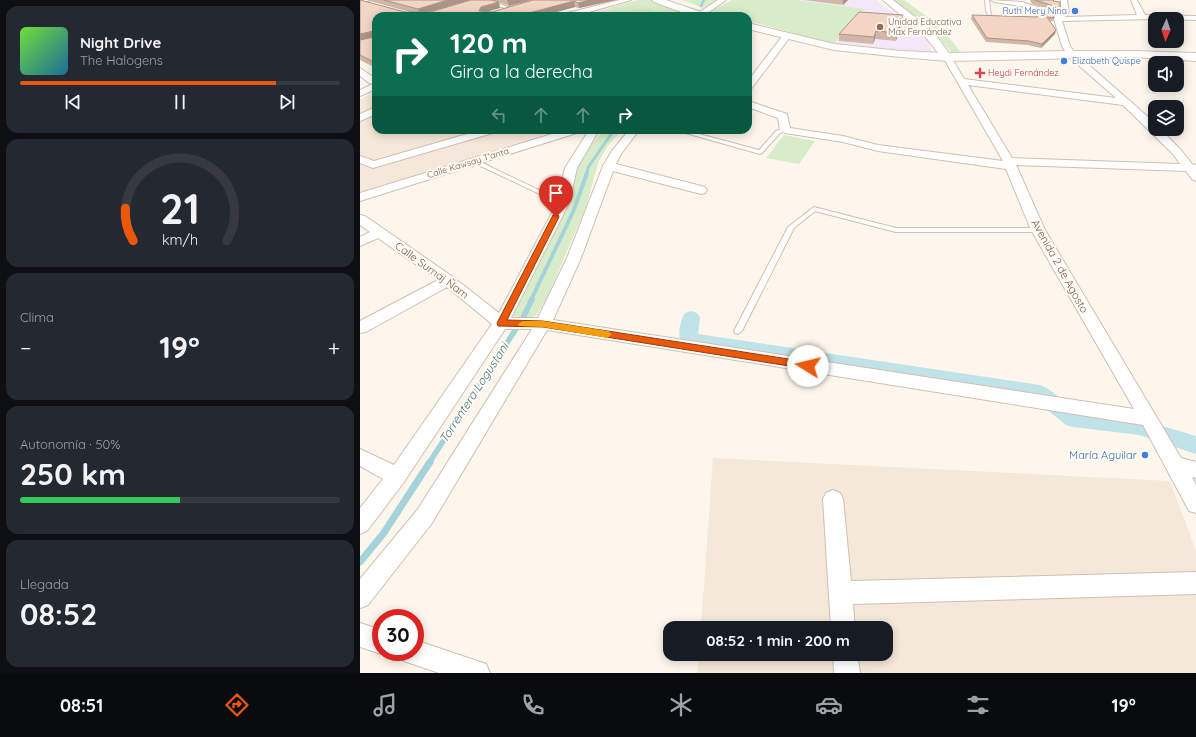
<!DOCTYPE html>
<html lang="es">
<head>
<meta charset="utf-8">
<style>
  :root { --surface:#171b24; --page:#242831; --text:#f1f3f6; --muted:#9ea1a6; --line:#363941; --accent:#ea580c }
  body { margin:0; font-family:Quicksand,sans-serif; background:var(--page); color:var(--text); height:100vh; display:flex; flex-direction:column; font-size:15px; white-space:nowrap }
  * { box-sizing:border-box; margin:0 }
  p { font-size:13px; color:var(--muted) }
  .icon { flex:none; width:22px; height:22px; fill:none; stroke:currentColor; stroke-width:2; stroke-linecap:round; stroke-linejoin:round }
  .map { position:relative; flex:1; overflow:hidden }
  .sheet { display:flex; flex-direction:column; gap:6px; padding:6px; background:#0d0f14; width:360px }
  .sheet>* { flex:none }
  .top-card { position:absolute; left:12px; top:12px; width:380px; height:122px; border-radius:12px; box-shadow:0 2px 10px #0003; background:#0b6e4f; color:#fff; overflow:hidden }
  .needle { width:26px; rotate:183deg }
  .controls { position:absolute; left:788px; top:12px; display:grid; gap:8px }
  .controls a { display:grid; place-items:center; width:36px; height:36px; border-radius:8px; background:var(--surface); box-shadow:0 2px 10px #0003; font-size:20px }
  .speed { position:absolute; left:12px; top:609px; display:flex; gap:8px; font-size:20px; font-weight:700; text-align:center }
  .speed>* { display:grid; place-content:center; width:52px; height:52px; border-radius:50%; background:var(--surface); box-shadow:0 2px 10px #0003; line-height:1 }
  .speed .limit { border:6px solid #d22; background:#fff; color:#111 }
  .pin { position:absolute; display:grid; place-items:center; width:34px; height:34px; color:#fff; margin:-41px -17px; border-radius:50% 50% 50% 0; rotate:-45deg; box-shadow:0 0 4px #0007 }
  .pin .icon { rotate:45deg }
  .me { position:absolute; width:44px; margin:-22px; rotate:279deg; stroke-linejoin:round; filter:drop-shadow(0 0 3px #0008) }
  .turn { display:flex; align-items:center; gap:14px; height:84px; padding:0 12px; font-size:18px }
  .turn .icon { width:52px; height:52px; stroke-width:2.5 }
  .turn b { display:block; font-size:28px; line-height:34px }
  .lanes { display:flex; align-items:center; height:38px; padding:0 12px; background:#0003; justify-content:center; gap:20px; direction:ltr }
  .lanes .off { opacity:.35 }
  .big { font-size:30px; font-weight:700; line-height:1.1 }
  .sheet .widget { flex:1; display:flex; flex-direction:column; justify-content:center; gap:6px; min-width:0; padding:0 14px; border-radius:12px; background:var(--page) }
  .sheet .dial { align-items:center; gap:0 }
  .dial svg { height:104px; overflow:visible; fill:none; stroke:var(--line); stroke-width:7; stroke-linecap:round; text-anchor:middle }
  .dial text { fill:var(--text); stroke:none }
  .song { display:flex; align-items:center; gap:12px }
  .cover { width:48px; height:48px; border-radius:6px; background:linear-gradient(135deg,hsl(100 70% 55%),hsl(200 70% 35%)) }
  .played { height:4px; border-radius:2px; background:linear-gradient(90deg,var(--accent) 80%,var(--line) 80%) }
  .keys { display:flex; justify-content:space-around; direction:ltr }
  .heat { display:flex; justify-content:space-between; align-items:center; font-size:22px; direction:ltr }
  .charge { height:6px; border-radius:3px; background:linear-gradient(90deg,#34c759 50%,var(--line) 0) }
  .trip { position:absolute; left:303px; top:621px; width:230px; height:40px; border-radius:12px; background:var(--surface); box-shadow:0 2px 10px #0003; font-weight:700; line-height:40px; text-align:center }
  .tab-bar { display:flex; height:64px; justify-content:space-around; align-items:center; background:#090b0e; color:var(--muted) }
  .tab-bar .icon { width:28px; height:28px }
  .tab-bar .current { color:var(--accent) }
  .tab-bar b { font-size:18px; color:var(--text) }
  main { display:flex; flex:1; min-height:0 }
  .map>svg:first-child { display:block }
  .residential { fill:#f5e8da }
  .education { fill:#f3e8fa }
  .green { fill:#d8ecc9 }
  .lines { fill:none; stroke-linecap:round; stroke-linejoin:round }
  .stream-far4 { stroke:#a5d3da; stroke-width:2.5 }
  .stream-far3 { stroke:#a5d3da; stroke-width:3 }
  .stream-far2 { stroke:#a5d3da; stroke-width:4 }
  .stream-far1 { stroke:#a5d3da; stroke-width:5.5 }
  .stream { stroke:#a5d3da; stroke-width:7 }
  .canal { fill:#bfe3e8; fill-rule:evenodd }
  .service-casing { stroke:#d1beb0; stroke-width:2 }
  .minor-casing { stroke:#d1beb0; stroke-width:2 }
  .tertiary-casing { stroke:#d1beb0; stroke-width:2 }
  .secondary-casing { stroke:#d6c0b0; stroke-width:2 }
  .path { stroke:#d9b8a5; stroke-width:1; stroke-dasharray:0.5 1.5; stroke-linecap:butt }
  .service { fill:#fff; fill-rule:evenodd }
  .minor { fill:#fff; fill-rule:evenodd }
  .tertiary { fill:#fff; fill-rule:evenodd }
  .secondary { fill:#fff; fill-rule:evenodd }
  .wall { fill:#d1b7a8 }
  .shaded-wall { fill:#aa9588 }
  .building { fill:#f3d5c3; stroke:#aa9588 }
  .route { fill:#ea580c; stroke:#983908 }
  .slow { fill:#f59e0b }
  .shop-dot { fill:#3f7fe0; stroke:#fffaf3; stroke-width:1.5 }
  .education-dot { fill:#8d6e63; stroke:#fffaf3; stroke-width:1.5 }
  .health-dot { fill:#e0444e; stroke:#fffaf3; stroke-width:1.5 }
  .labels { text-anchor:middle; stroke-width:4; stroke-linejoin:round; paint-order:stroke }
  .far-shop-label { font-size:9px; fill:#366cbe; stroke:#fffaf3; text-anchor:end }
  .far-education-label { font-size:9px; fill:#785e54; stroke:#fffaf3; text-anchor:start }
  .far-health-label { font-size:9px; fill:#be3a42; stroke:#fffaf3; text-anchor:start }
  .far-street-label { font-size:9px; fill:#7a5c4d; stroke:#fffaf3 }
  .street-label { font-size:11px; fill:#7a5c4d; stroke:#fffaf3 }
  .shop-label { font-size:11px; fill:#366cbe; stroke:#fffaf3; text-anchor:end }
  .water-label { font-size:12px; font-style:italic; fill:#437c86; stroke:#fffaf3 }
</style>
</head>
<body>
<main>
<section class="sheet">
<div class="widget">
<div class="song"><i class="cover"></i><div><b>Night Drive</b><p>The Halogens</p></div></div>
<div class="played"></div>
<div class="keys"><svg class="icon" aria-label="previous" viewBox="0 0 24 24"><path d="M18 5L8 12l10 7zM5 5v14"/></svg><svg class="icon" aria-label="pause" viewBox="0 0 24 24"><path d="M8 5v14M16 5v14"/></svg><svg class="icon" aria-label="next" viewBox="0 0 24 24"><path d="M6 5l10 7-10 7zM19 5v14"/></svg></div>
</div>
<div class="widget dial"><svg viewBox="0 0 100 80">
<path d="M14 69A42 42 0 1 1 86 69"/>
<path d="M14 69A42 42 0 0 1 8 44" stroke="#ea580c"/>
<text x="50" y="56" font-size="32" font-weight="700">21</text>
<text x="50" y="72" font-size="11">km/h</text>
</svg></div>
<div class="widget"><p>Clima</p>
<div class="heat"><a>−</a><b class="big">19°</b><a>+</a></div>
</div>
<div class="widget"><p>Autonomía · 50%</p><b class="big">250 km</b><div class="charge"></div></div>
<div class="widget"><p>Llegada</p><b class="big">08:52</b></div>
</section>
<div class="map">
<svg width="836" height="673" viewBox="0 0 836 673">
  <rect width="100%" height="100%" fill="#fdf6ec"/>
  <path class="residential" d="M246 9 264 16H219Z
    M16 92V130H201L0 193V99Z
    M353 458 810 481 836 551V673H337L339 654H526V628H341Z"/>
  <path class="education" d="M436 0H516L566 39 571 47V52L510 48 474 44 504 9Z"/>
  <path class="green" d="M277 0H291L330 16H264L246 9Z
    M322 0H358L343 8Z
    M372 0H436L505 9 474 44 388 21V16H371L350 11Z
    M532 0H544L569 18 583 30 602 54H593L575 33Z
    M244 130H262L247 147 238 163 226 207 187 298 177 315 169 318H157L152 315 208 204 219 165 232 144Z
    M424 135 455 141 439 164 406 158Z"/>
  <g class="lines">
    <path class="stream-far4" d="M341 6 344 0"/>
    <path class="stream-far3" d="M226 174 229 166 254 130"/>
    <path class="stream-far2" d="M171 300 213 212 227 173"/>
    <path class="stream-far1" d="M69 463 163 318 172 299"/>
    <path class="stream" d="M0 562 23 534 70 462"/>
    <path class="canal" d="M331 311 337 313 340 317 338 334 680 385 687 388 718 411 779 419 836 436V454L779 435 713 427 706 425 675 400 328 345 322 344C317 336 320 320 325 313Z"/>
    <defs>
      <path id="service" d="M121 0H127L154 9 151 10Z
        M625 0H629L631 16H629L626 11Z
        M425 128 428 130 420 133 402 153 400 154 315 130H324L399 150 416 131Z
        M112 160H116L206 203 205 204H201L112 162Z
        M454 207 536 228H678L681 230 678 232H536L455 211 434 228 382 331 378 334 375 333 374 331 428 227Z"/>
      <path id="minor" d="M0 0H11L0 4Z
        M260 0H271L215 16H202L203 14Z
        M358 0H366L343 16 335 15Z
        M631 0 662 2 699 14 701 12V0H707L709 12 705 17 777 15 771 0H777L785 15 836 16V20L795 19 702 21 710 46 714 52 795 123V129H800L821 150 832 164 836 165V181L832 179 826 171 656 165 685 230 821 458 836 462V478L832 477 836 485V513L829 511 783 425 187 330 72 523 8 605 0 608V579L58 509 172 329H145L44 482 7 531 0 534V508L23 479 0 466V449L34 465 132 324 87 287 6 332 0 333V321L78 280 18 238 0 246V237L10 232 0 225V215L5 216 93 277 139 313 197 203 205 168 229 130H239L217 168 209 203 151 318H178L207 258 243 166 252 151 269 130H279L261 154 256 164 345 187 347 190 345 193 341 194 253 171 221 258 193 320 774 409 671 230 646 169 518 151 483 142 425 133 420 130 418 118 388 107V101L427 114 430 128 483 136 518 145 643 161 583 57 584 55H590L604 79 756 98 708 56 702 46 694 19 695 18 661 6 634 2ZM608 85 763 105 813 154 820 164 652 158Z
        M424 34H427L431 36 391 89 388 90V81Z
        M0 68 16 79V89L0 96V90L13 84 9 83 0 76Z
        M16 107V114L0 121V114Z
        M121 130H137L136 132 13 168 0 163V156L14 161Z
        M205 130H221L220 132 0 201V193Z
        M473 490 480 493 483 499 491 581 836 572V594L493 604 495 628H471L463 499 466 493Z
        M0 623 21 630V652H26L21 654 0 647Z
        M55 640 126 664 130 673H79L44 661 41 652H55Z
        M473 654H497L500 673H474Z"/>
      <path id="tertiary" d="M523 0H533L563 23 578 38 592 57 591 59H583L564 35Z"/>
      <path id="secondary" d="M292 0H306L341 12 352 14 353 16H332L294 2Z
        M388 23 474 44 541 51 587 53 711 51H774L836 53V61L774 57 587 61 541 57 474 50 388 29Z"/>
    </defs>
    <use href="#service" class="service-casing"/>
    <use href="#minor" class="minor-casing"/>
    <use href="#tertiary" class="tertiary-casing"/>
    <use href="#secondary" class="secondary-casing"/>
    <path class="path" d="M270 10H291"/>
    <use href="#service" class="service"/>
    <use href="#minor" class="minor"/>
    <use href="#tertiary" class="tertiary"/>
    <use href="#secondary" class="secondary"/>
  </g>
  <path class="wall" d="M0 0 45 12H50L6 0H110L140 8 127 11 132 12 173 0H256L219 8 215 7 182 16H16V68L0 60Z
    M132 0H171L149 6Z
    M444 0H488L483 5Z
    M670 0H694V2L700 8 698 12 672 4Z
    M677 10 694 18 693 21H690L696 30 695 34 681 48 668 45 626 42 611 19 612 15 676 17Z
    M542 23 536 41 515 39 513 44 479 41V34Z"/>
  <path class="shaded-wall" d="M88 0H110L60 14 58 9Z
    M147 0H171L149 6Z
    M230 0H256L219 8 218 3Z
    M483 0H488L483 5Z
    M214 1 215 7 182 16H158Z
    M139 2 140 8 123 13 119 11 121 7Z
    M543 15 542 23 536 41 537 33Z
    M696 30 695 34 681 48 682 44Z
    M14 31 16 37 0 40V34Z
    M516 31 515 39 513 44 514 37Z"/>
  <path class="building" d="M0 0 45 12H70L111 0H131L139 2 121 7 119 11 132 12 173 0H230L218 3 214 1 158 16H16V63L0 55V40L14 37V31L0 34Z
    M24 0H88L58 9Z
    M675 0H694L693 1 700 2V8Z
    M677 10 694 15V18L687 17 696 30 682 44 669 41 627 38 612 15 677 17Z
    M499 12 543 15 537 33 516 31 514 37 479 34Z"/>
  <path class="route" d="M193 215H198L199 217 147 320 183 321 448 362 451 363 452 366 451 368 448 369 183 327 138 326 137 323Z"/>
  <path class="slow" d="M163 321H183L248 331 252 334 248 338 183 327 159 326 158 324Z"/>
  <g class="shop-dot">
    <circle cx="715" cy="11" r="4"/>
    <circle cx="704" cy="61" r="4"/>
    <circle cx="785" cy="455" r="4"/>
  </g>
  <circle class="education-dot" cx="520" cy="27" r="4"/>
  <path class="health-dot" d="M618 67h4v4h4v4h-4v4h-4v-4h-4v-4h4z"/>
  <g class="labels">
    <g class="far-shop-label">
      <text x="707" y="14">Ruth Mery Nina</text>
      <text x="712" y="64" text-anchor="start">Elizabeth Quispe</text>
    </g>
    <g class="far-education-label">
      <text x="528" y="25">Unidad Educativa<tspan x="528" dy="10">Max Fernández</tspan></text>
    </g>
    <g class="far-health-label">
      <text x="628" y="76">Heydi Fernández</text>
    </g>
    <g class="far-street-label">
      <text transform="translate(108 163) rotate(-17)" y="3">Calle Kawsay T'anta</text>
    </g>
    <g class="street-label">
      <text transform="translate(700 266) rotate(61)" y="4">Avenida 2 de Agosto</text>
      <text transform="translate(72 270) rotate(36)" y="4">Calle Sumaj Ñam</text>
    </g>
    <g class="shop-label">
      <text x="777" y="459">María Aguilar</text>
    </g>
    <g class="water-label">
      <text transform="translate(114 393) rotate(-57)" y="4">Torrentera Logustani</text>
    </g>
  </g>
</svg>
<div class="controls">
<a><svg class="needle" viewBox="-14 -14 28 28"><path d="M0-13l5 13h-10z" fill="#e53935"/><path d="M0 13l5-13h-10z" fill="#9ea1a6"/></svg></a>
<a><svg class="icon" aria-label="sound" viewBox="0 0 24 24"><path d="M4 9h4l5-4v14l-5-4H4zM17 9q2 3 0 6"/></svg></a>
<a><svg class="icon" aria-label="layers" viewBox="0 0 24 24"><path d="M12 4l9 5-9 5-9-5zM3 14l9 5 9-5"/></svg></a>
</div>
<div class="speed"><div class="limit">30</div></div>
<div class="pin" style="left:196px;top:217px;background:#d93025"><svg class="icon" aria-label="arrive" viewBox="0 0 24 24"><path d="M6 21V4h12l-3 4 3 4H6"/></svg></div>
<svg class="me" style="left:448px;top:366px" viewBox="-20 -20 40 40"><circle r="19" fill="#fff"/><path d="M0-13L10 11 0 6-10 11z" fill="#ea580c"/></svg>
<div class="trip">08:52 · 1 min · 200 m</div>
<div class="top-card">
<div class="turn"><svg class="icon" aria-label="right" viewBox="0 0 24 24"><path d="M7 20v-9h11M14 6l5 5-5 5"/></svg><div><b>120 m</b>Gira a la derecha</div></div>
<div class="lanes"><svg class="icon off" aria-label="left" viewBox="0 0 24 24"><path d="M17 20v-9H6M10 6l-5 5 5 5"/></svg><svg class="icon off" aria-label="ahead" viewBox="0 0 24 24"><path d="M12 20V5M6 11l6-6 6 6"/></svg><svg class="icon off" aria-label="ahead" viewBox="0 0 24 24"><path d="M12 20V5M6 11l6-6 6 6"/></svg><svg class="icon" aria-label="right" viewBox="0 0 24 24"><path d="M7 20v-9h11M14 6l5 5-5 5"/></svg></div>
</div>
</div>
</main>
<nav class="tab-bar">
<b>08:51</b>
<svg class="icon current" aria-label="directions" viewBox="0 0 24 24"><path d="M12 3l9 9-9 9-9-9zM9 14v-3h6M13 9l2 2-2 2"/></svg>
<svg class="icon" aria-label="music" viewBox="0 0 24 24"><path d="M9 18V5l10-2v13"/><circle cx="6" cy="18" r="3"/><circle cx="16" cy="16" r="3"/></svg>
<svg class="icon" aria-label="phone" viewBox="0 0 24 24"><path d="M5 4h4l2 5-3 2q2 4 5 5l2-3 5 2v4C11 20 4 13 5 4z"/></svg>
<svg class="icon" aria-label="climate" viewBox="0 0 24 24"><path d="M12 3v18M4 7l16 10M4 17L20 7"/></svg>
<svg class="icon" aria-label="car" viewBox="0 0 24 24"><path d="M5 17H2v-5l4-1 3-4h7l3 4 3 1v5h-3M9 17h6M6 11h13"/><circle cx="7" cy="17" r="2"/><circle cx="17" cy="17" r="2"/></svg>
<svg class="icon" aria-label="filters" viewBox="0 0 24 24"><path d="M4 7h16M4 17h16"/><circle cx="9" cy="7" r="2"/><circle cx="15" cy="17" r="2"/></svg>
<b>19°</b>
</nav>
</body>
</html>
